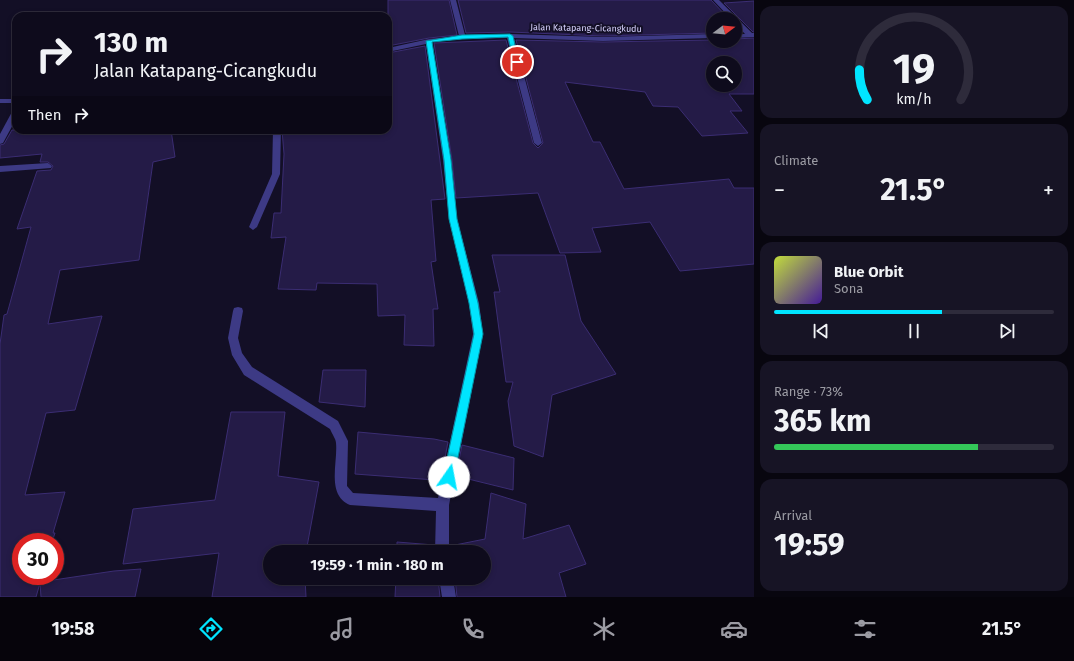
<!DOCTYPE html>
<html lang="en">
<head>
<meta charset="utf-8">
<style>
  :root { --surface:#0e0b1c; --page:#171425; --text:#f1f3f6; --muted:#9b9ba3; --line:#2e2b3b; --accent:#00e5ff }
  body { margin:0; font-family:"Fira Sans",sans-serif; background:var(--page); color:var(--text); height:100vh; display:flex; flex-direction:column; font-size:15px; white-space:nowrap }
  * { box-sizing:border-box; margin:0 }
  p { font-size:13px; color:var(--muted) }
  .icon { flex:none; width:22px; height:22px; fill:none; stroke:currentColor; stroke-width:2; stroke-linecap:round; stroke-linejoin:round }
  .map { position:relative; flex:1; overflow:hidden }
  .side { display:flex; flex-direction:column; gap:6px; padding:6px; background:#08060f; width:320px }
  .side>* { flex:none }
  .hud { position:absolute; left:12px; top:12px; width:380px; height:122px; border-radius:12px; box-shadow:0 2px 6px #0003,0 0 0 1px var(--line); background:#0e0b1c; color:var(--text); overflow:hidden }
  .needle { width:26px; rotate:74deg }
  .fabs { position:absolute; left:706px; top:12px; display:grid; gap:8px }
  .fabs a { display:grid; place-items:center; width:36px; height:36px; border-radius:50%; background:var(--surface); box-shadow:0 2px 6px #0003,0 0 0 1px var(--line); font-size:20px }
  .speed { position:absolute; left:12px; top:533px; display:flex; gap:8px; font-size:20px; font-weight:700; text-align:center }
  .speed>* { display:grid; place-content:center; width:52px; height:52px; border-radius:50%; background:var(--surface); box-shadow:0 2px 6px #0003,0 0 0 1px var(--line); line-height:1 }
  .speed .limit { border:6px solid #d22; background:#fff; color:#111 }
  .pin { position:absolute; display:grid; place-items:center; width:34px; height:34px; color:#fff; margin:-17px; border:2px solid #fff; border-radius:50%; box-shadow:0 1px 4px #0007 }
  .me { position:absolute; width:44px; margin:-22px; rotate:12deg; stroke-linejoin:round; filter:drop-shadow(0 0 3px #0008) }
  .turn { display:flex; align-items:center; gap:14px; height:84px; padding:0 16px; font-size:18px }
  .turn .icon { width:52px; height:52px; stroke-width:2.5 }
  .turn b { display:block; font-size:28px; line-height:34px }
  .then { display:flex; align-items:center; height:38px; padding:0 16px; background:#0003; gap:8px; font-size:15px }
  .big { font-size:30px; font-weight:700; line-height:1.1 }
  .side .card { flex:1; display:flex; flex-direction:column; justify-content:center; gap:6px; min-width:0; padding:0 14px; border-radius:12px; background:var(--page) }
  .side .dial { align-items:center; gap:0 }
  .dial svg { height:104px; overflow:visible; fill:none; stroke:var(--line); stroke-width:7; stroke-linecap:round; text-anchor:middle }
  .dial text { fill:var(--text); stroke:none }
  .song { display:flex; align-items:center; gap:12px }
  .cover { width:48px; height:48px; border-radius:6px; background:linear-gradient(135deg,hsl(70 70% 55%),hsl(260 70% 35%)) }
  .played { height:4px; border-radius:2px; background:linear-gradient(90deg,var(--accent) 60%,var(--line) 60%) }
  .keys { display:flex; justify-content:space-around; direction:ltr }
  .heat { display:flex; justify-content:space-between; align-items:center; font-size:22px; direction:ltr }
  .charge { height:6px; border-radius:3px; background:linear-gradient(90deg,#34c759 73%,var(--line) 0) }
  .trip { position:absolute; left:263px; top:545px; width:228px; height:40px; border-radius:20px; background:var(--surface); box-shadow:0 2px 6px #0003,0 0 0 1px var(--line); font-weight:700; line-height:40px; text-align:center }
  .tab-bar { display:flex; height:64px; justify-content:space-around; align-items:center; background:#06040b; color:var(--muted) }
  .tab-bar .icon { width:28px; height:28px }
  .tab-bar .selected { color:var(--accent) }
  .tab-bar b { font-size:18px; color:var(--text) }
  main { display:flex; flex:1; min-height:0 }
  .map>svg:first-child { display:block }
  .building { fill:#241b47; stroke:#3b2d73; fill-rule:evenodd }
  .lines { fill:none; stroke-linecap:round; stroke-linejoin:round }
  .minor { fill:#3d3a85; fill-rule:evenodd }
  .route { fill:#00e5ff; stroke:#0095a6 }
  .labels { text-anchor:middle; stroke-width:4; stroke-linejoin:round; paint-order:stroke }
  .far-street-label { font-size:9px; fill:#d9d4ff; stroke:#130f26 }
</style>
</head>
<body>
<main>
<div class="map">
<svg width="754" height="597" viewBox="0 0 754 597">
  <rect width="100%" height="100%" fill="#130f26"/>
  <path class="building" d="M388 0H449L457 35 429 38 388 46Z
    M458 0H711L729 19H713V33L603 36 510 32 466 33Z
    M754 1V32H753L724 3Z
    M754 38V94H729L742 111H730L748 133 702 136 678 107 653 106 645 92 565 82 593 142H600L624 189 729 179 734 188H754V264L680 271 650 222 592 228 601 252 560 253 538 193 456 198 452 160 434 43 506 40 533 143 538 148 543 143 516 40 603 42 713 40V41H735V39ZM713 63H735V85H713Z
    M425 46 445 199 431 200 436 261 431 262 438 309H433L434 346 404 345 405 315 378 316 377 284 317 283 316 290 278 289 286 237 271 238 274 213H281L284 154 282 130H388V53Z
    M12 130H171L175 157 153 162 139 260 60 270 48 324 102 316 75 410 46 413 25 495 65 492 53 533H55L52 542H21V576H42L40 582 114 571 141 569 135 597H41L40 583 36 597H0V344L4 315 7 314 31 227 17 229 37 171 51 170 53 166 48 162H40L42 154 0 158V145L4 144Z
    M492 255H565L581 321 616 374 552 395 543 457 514 446 508 401 513 382H506L494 292H500Z
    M323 370H366L365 407 319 402Z
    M231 412H285L278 476 319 482 306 552H270V578H305L306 597H212L219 553 123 564 133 509 215 500Z
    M358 432 434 439 448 442 442 473 435 471V480L355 474Z
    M462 445 514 458 513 490 456 476Z
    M491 493 526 504 523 539 569 525 586 564 559 573 566 597H457L455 578H484V552H450V546L485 539Z
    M397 542 434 545V552H397Z
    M396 578H438L440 597H395Z"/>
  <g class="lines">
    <path class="minor" d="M450 0H456L465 35 510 34 603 37 713 34V38L603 41 514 38 542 143 538 146 534 143 507 38 462 39 432 42 451 160 457 219 479 303 483 334 449 505V552H435L436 511 350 505C326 495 338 463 336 443 336 439 332 434 330 429L244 375 232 355 228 338 233 311 234 308 238 307 242 308 243 311 238 338 242 353 252 367 338 421 348 441 347 486 353 493 438 498 473 334 469 303 449 219 443 160 426 44 388 52V48L429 39 459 36Z
      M713 0H719L752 33H754V37L735 38V34H745L735 23V19H731Z
      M0 99H16V103H0Z
      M13 110H16V119L3 143 0 144V134Z
      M273 130H281L280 174 257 227 253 230 249 227 272 174Z
      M48 163 52 166 51 168 0 172V166Z
      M439 578H453L456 597H442Z"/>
  </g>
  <path class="route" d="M510 34 513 36 519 64 514 62 508 37 462 39 432 42 451 160 457 219 478 303 483 334 454 477 453 481 449 483 445 481 443 477 474 334 469 303 449 219 444 160 426 41 462 35Z"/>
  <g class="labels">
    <g class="far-street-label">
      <text transform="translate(586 28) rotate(1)" y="3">Jalan Katapang-Cicangkudu</text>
    </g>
  </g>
</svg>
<div class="fabs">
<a><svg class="needle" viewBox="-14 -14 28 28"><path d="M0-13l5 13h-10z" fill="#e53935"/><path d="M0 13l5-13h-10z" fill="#9b9ba3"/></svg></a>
<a><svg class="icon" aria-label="search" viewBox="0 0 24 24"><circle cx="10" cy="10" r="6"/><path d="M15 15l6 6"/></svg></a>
</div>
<div class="speed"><div class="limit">30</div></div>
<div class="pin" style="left:517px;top:62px;background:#d93025"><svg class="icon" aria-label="arrive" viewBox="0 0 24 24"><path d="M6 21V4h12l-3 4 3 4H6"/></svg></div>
<svg class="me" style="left:449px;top:477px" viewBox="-20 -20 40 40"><circle r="19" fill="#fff"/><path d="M0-13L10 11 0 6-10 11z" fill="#00e5ff"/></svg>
<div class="trip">19:59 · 1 min · 180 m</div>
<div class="hud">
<div class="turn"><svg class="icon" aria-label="right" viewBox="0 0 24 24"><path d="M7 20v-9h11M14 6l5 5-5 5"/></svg><div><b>130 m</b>Jalan Katapang-Cicangkudu</div></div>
<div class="then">Then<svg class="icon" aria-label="right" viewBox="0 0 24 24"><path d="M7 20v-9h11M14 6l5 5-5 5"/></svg></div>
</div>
</div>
<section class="side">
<div class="card dial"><svg viewBox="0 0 100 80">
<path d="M14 69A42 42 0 1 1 86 69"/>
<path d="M14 69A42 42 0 0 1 8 46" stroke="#00e5ff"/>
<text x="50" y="56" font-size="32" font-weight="700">19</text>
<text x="50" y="72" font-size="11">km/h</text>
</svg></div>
<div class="card"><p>Climate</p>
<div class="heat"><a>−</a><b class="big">21.5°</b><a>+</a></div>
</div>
<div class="card">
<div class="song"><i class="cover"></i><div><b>Blue Orbit</b><p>Sona</p></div></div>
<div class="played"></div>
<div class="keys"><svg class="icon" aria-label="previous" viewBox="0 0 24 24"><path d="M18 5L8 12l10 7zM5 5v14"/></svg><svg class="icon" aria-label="pause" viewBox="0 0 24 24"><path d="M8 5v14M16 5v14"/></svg><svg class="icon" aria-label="next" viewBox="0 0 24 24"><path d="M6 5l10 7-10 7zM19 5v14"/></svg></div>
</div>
<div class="card"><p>Range · 73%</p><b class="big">365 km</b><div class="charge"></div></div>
<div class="card"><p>Arrival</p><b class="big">19:59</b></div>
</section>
</main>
<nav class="tab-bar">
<b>19:58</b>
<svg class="icon selected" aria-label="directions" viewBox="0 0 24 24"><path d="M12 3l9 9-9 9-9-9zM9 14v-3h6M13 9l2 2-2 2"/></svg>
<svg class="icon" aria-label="music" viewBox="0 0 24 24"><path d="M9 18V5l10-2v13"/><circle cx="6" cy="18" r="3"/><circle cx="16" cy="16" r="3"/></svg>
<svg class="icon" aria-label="phone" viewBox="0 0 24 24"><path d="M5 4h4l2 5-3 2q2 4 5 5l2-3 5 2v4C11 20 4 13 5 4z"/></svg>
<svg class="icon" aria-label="climate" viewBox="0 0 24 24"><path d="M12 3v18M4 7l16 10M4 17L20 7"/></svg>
<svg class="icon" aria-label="car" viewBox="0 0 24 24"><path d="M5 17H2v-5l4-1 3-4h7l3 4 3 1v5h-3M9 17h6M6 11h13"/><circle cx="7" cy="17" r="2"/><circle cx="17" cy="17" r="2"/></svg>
<svg class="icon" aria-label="filters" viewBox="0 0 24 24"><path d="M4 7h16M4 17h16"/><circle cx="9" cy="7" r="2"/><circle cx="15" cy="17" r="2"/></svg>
<b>21.5°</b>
</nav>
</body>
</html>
